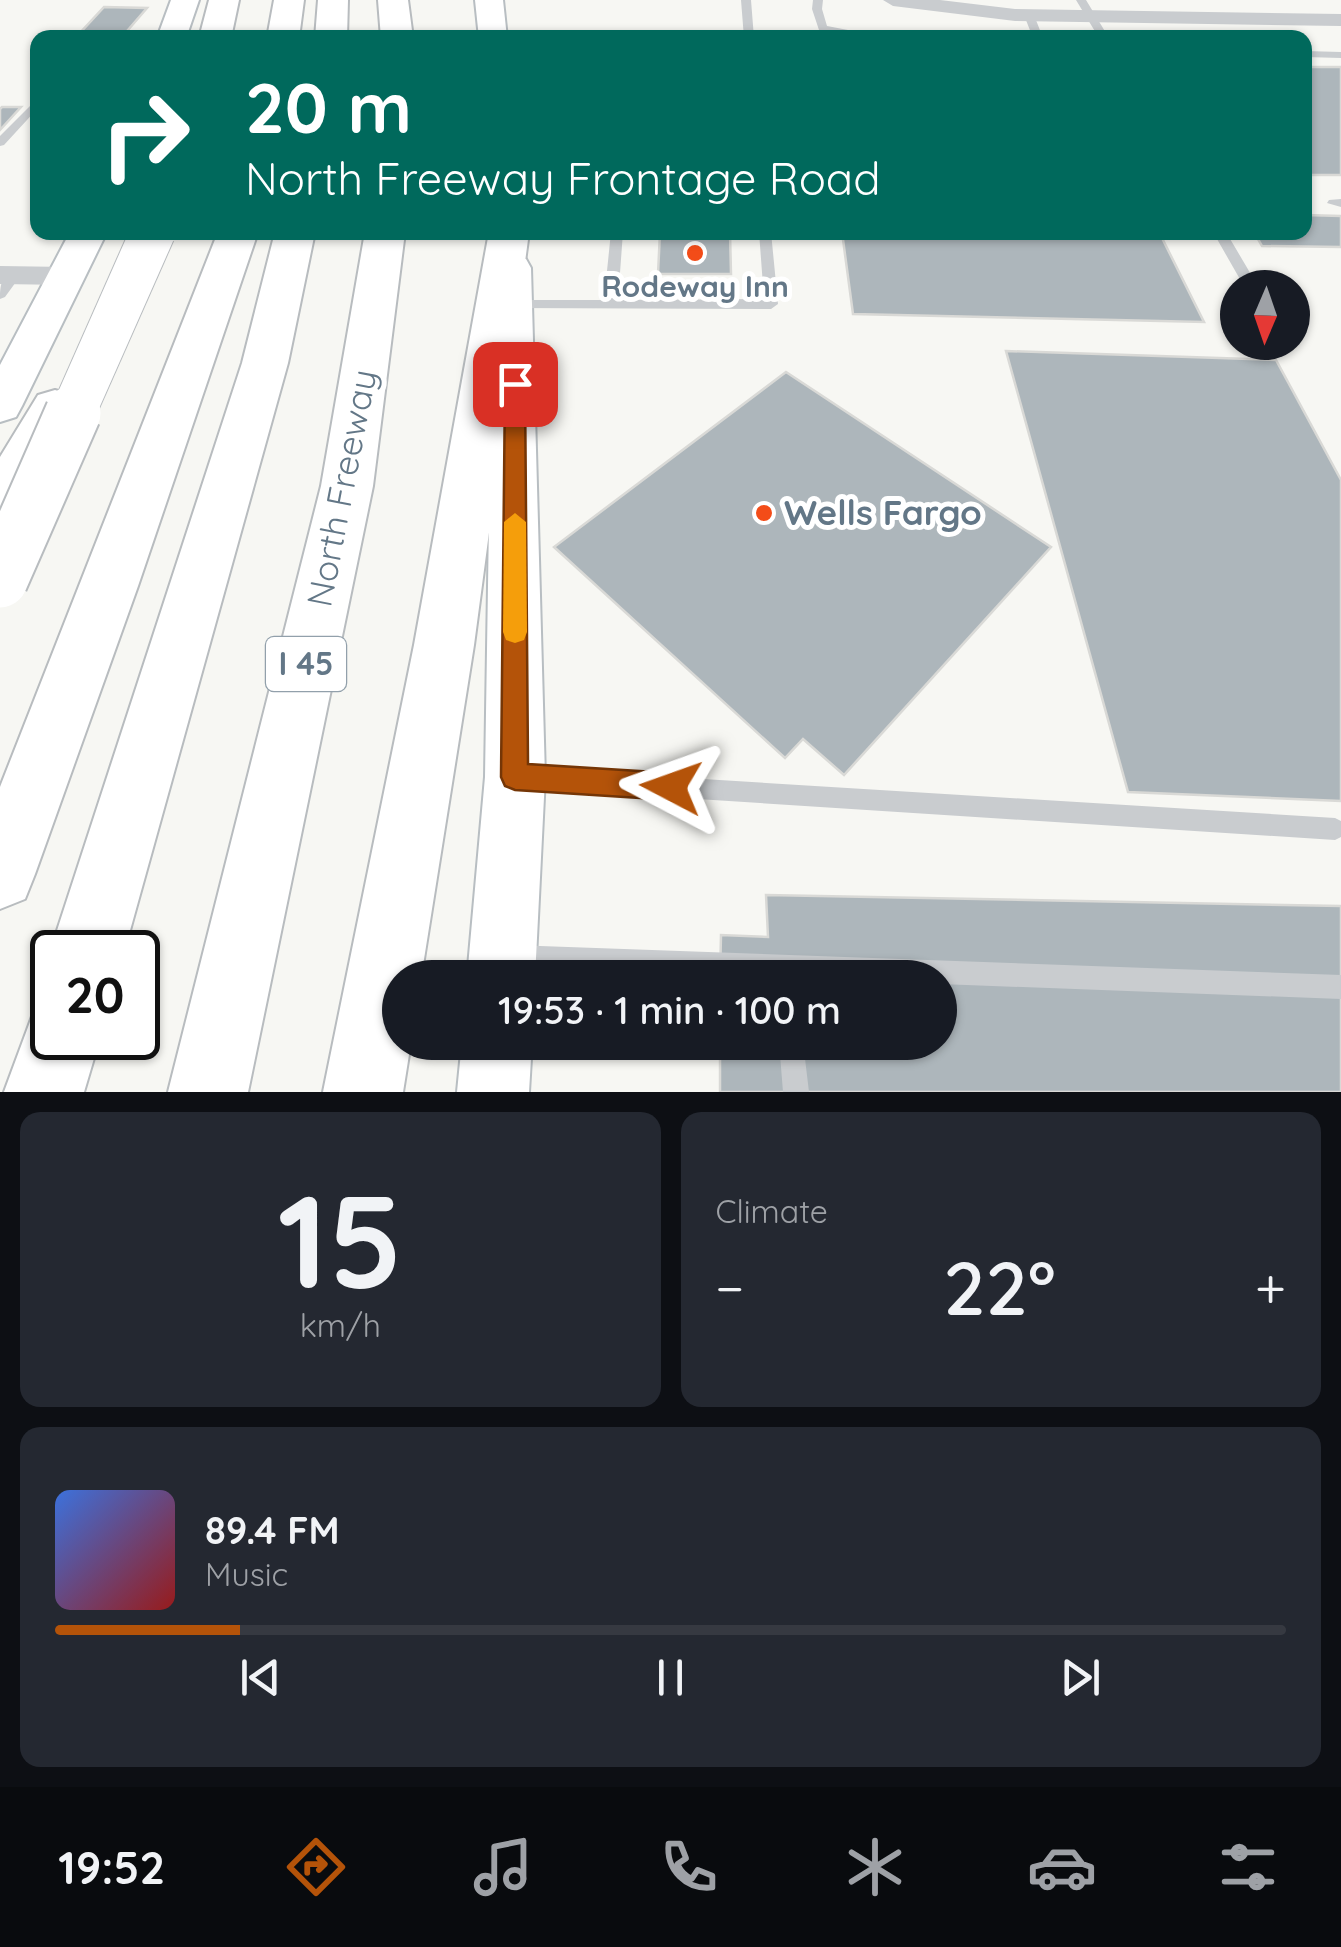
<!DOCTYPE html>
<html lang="en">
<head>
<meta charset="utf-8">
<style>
  :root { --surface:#171b24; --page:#242831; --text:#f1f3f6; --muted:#9ea1a6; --line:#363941; --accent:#b45309 }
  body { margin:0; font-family:Quicksand,sans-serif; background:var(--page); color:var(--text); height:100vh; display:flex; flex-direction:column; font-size:38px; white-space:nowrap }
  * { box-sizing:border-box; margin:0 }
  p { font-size:32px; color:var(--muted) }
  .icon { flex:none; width:55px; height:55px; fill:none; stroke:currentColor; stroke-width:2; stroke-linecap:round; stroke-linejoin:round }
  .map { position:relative; height:1092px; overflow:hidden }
  .sheet { display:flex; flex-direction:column; gap:20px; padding:20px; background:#0d0f14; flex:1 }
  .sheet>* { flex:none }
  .guide { position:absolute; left:30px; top:30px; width:1282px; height:210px; border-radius:20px; box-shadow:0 2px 8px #0004; background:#00695c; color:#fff; overflow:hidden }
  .needle { width:65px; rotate:182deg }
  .fabs { position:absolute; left:1220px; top:270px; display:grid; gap:20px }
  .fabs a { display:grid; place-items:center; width:90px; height:90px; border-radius:50%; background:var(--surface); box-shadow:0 2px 8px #0004; font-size:50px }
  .speed { position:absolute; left:30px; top:930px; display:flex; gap:20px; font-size:50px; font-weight:700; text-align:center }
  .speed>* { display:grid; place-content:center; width:130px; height:130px; border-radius:50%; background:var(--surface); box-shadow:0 2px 8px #0004; line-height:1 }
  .speed .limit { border:5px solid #111; border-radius:15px; background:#fff; color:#111 }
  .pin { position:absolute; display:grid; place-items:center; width:85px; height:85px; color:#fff; margin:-42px; border-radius:20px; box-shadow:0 5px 15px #0006 }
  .me { position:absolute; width:110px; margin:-55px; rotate:274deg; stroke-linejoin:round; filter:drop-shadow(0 0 8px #0008) }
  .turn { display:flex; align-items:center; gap:35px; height:210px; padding:0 50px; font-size:45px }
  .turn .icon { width:130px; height:130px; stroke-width:2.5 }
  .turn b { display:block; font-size:70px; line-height:85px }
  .big { font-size:75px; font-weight:600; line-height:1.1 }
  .sheet .tile { flex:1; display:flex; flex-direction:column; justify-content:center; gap:15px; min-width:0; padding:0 35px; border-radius:20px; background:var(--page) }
  .sheet .dial { align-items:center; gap:0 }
  .dial b { font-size:130px; line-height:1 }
  .song { display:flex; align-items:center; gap:30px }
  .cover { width:120px; height:120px; border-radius:15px; background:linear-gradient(135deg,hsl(220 70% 55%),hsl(0 70% 35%)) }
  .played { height:10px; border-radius:5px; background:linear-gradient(90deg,var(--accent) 15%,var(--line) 15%) }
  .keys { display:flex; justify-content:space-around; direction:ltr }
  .heat { display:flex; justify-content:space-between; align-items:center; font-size:55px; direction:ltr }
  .sheet .tiles { flex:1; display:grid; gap:20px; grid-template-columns:1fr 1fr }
  .tile:last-child { grid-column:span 2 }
  .trip { position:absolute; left:382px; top:960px; width:575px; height:100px; border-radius:50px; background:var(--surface); box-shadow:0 2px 8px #0004; font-weight:600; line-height:100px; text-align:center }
  .menu { display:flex; height:160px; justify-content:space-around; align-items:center; background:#090b0e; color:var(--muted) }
  .menu .icon { width:70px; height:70px }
  .menu .active { color:var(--accent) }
  .menu b { font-size:45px; color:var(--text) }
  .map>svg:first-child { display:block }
  .building { fill:#adb6bb; stroke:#d9d9d6; stroke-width:2.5 }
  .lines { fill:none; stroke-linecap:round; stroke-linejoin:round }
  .secondary-casing { stroke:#b8bec2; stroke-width:4 }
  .highway-casing { stroke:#b8bcbf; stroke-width:4 }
  .lane { fill:#c9cccf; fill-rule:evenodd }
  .street { fill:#c9cccf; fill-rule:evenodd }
  .secondary { fill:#fff; fill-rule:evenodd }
  .highway { fill:#fff; fill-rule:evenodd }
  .highway-bridge-far1-casing { stroke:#b8bcbf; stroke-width:46; stroke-linecap:butt }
  .highway-bridge-casing { stroke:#b8bcbf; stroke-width:59; stroke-linecap:butt }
  .highway-bridge-far1 { stroke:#fff; stroke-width:44 }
  .highway-bridge { stroke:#fff; stroke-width:55 }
  .route { fill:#b45309; stroke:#753606; stroke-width:2.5 }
  .slow { fill:#f59e0b }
  .poi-dot { fill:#f34c18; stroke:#fff; stroke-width:4 }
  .labels { text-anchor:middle; stroke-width:10; stroke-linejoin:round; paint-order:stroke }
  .far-poi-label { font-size:30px; font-weight:bold; fill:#637787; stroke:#fff }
  .shield { fill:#fff; stroke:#92a0ab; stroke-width:2.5 }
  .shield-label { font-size:32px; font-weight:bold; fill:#637787 }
  .street-label { font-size:35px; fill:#637787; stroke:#fff }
  .poi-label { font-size:35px; font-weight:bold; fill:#637787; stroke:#fff; text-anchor:start }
</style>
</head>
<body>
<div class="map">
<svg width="1341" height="1092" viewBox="0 0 1341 1092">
  <rect width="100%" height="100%" fill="#f7f7f3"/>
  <path class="building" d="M104 7 147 8 121 38H67L77 36Z
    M1305 67H1341V175H1305Z
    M2 107H21L0 130V109Z
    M1305 215 1341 216V247L1262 246 1254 232H1305Z
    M660 232H730L731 274H658Z
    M842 232H1159L1204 322 853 314Z
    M1006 351 1276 360 1341 480V801L1128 792Z
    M786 372 1051 547 844 775 803 739 785 758 554 547Z
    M766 895 1341 906V1092H720V1042H940V978H720L721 935 768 937Z"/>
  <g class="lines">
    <defs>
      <path id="secondary" d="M171 0H199L186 38H157Z
        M475 0H503L507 38H479Z
        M70 232H107L22 406 16 417 0 422V365Z
        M512 256 526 259 531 268 545 777 535 978H467L485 777 493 268 498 259Z
        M462 1042H532L529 1092H457Z"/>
      <path id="highway" d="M209 0H239L231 38H199Z
        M274 0H304L299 38H267Z
        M318 0H348L347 38H315Z
        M378 0H408L413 38H381Z
        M218 232H258L138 586 35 874 25 899 0 909V787Z
        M275 232H315L288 363 124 952H52V958L50 952 242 363Z
        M365 232H405L373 486 248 1092H168L321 486Z
        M489 232H529L474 645 421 978H400V1042H411L403 1092H323L414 645Z
        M55 390 72 395 79 408 19 517 0 523V457L38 395Z
        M52 1003V1038H100L84 1092H4L34 1011Z"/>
    </defs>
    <use href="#secondary" class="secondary-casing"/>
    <use href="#highway" class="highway-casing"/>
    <path class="lane" d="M741 0H751L754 38H744Z
      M813 0H823L822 9 827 26 890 38H863L819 30 812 9Z
      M1076 0H1086L1109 38H1099Z
      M1029 12 1034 15 1043 38H1033L1024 15Z
      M1305 51 1341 52V58L1305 57Z
      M38 98V108L4 145 0 146V136Z
      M1341 199V207L1327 203 1329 200Z
      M611 232H623L618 300 764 299 759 232H771L778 304 771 309 510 308V302L515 300H604Z
      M1213 232H1226L1259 288H1245Z
      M14 271 21 275 5 297 0 299C0 287 1 274 14 271Z
      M525 768 1335 818 1341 821V837L1335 840 525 788 518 785 515 778 518 771Z
      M512 945 1341 975V999L940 984V978H752L512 969 504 965 500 957 504 949Z
      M779 1042H803L809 1092H783Z"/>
    <path class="street" d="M883 0H940L1015 9 1341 14V26L1015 21 893 6Z
      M0 266 67 267 77 270 81 276 77 282 67 285 0 284Z"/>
    <use href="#secondary" class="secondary"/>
    <use href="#highway" class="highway"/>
    <defs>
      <path id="highway-bridge-far1" d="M72 415 153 232"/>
      <path id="highway-bridge" d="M0 580 73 413"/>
    </defs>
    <use href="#highway-bridge-far1" class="highway-bridge-far1-casing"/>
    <use href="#highway-bridge" class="highway-bridge-casing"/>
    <use href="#highway-bridge-far1" class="highway-bridge-far1"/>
    <use href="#highway-bridge" class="highway-bridge"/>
  </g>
  <path class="route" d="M515 376 525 384 528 764 671 773 681 777 685 787 681 796 671 800 515 790 505 786 501 777 505 384Z"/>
  <path class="slow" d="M515 513 526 522 527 632 524 640 515 643 506 640 503 632 504 522Z"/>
  <g class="poi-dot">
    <circle cx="695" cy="253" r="10"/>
    <circle cx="764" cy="513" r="10"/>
  </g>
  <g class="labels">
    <g class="far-poi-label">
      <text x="695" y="297">Rodeway Inn</text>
    </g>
    <rect class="shield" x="266" y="637" width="80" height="54" rx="8"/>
    <g class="shield-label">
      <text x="306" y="675">I 45</text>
    </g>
    <g class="street-label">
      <text transform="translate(342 488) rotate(-79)" y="12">North Freeway</text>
    </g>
    <g class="poi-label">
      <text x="784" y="525">Wells Fargo</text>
    </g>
  </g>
</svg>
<div class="fabs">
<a><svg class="needle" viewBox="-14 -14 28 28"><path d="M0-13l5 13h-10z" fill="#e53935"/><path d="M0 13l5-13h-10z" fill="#9ea1a6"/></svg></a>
</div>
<div class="speed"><div class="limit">20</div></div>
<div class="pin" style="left:515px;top:384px;background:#d93025"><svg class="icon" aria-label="arrive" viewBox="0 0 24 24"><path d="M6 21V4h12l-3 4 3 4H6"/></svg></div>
<svg class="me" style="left:671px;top:787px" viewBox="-20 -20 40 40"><path d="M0-17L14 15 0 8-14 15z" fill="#b45309" stroke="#fff" stroke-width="4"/></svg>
<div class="trip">19:53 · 1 min · 100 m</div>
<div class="guide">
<div class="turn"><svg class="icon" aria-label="right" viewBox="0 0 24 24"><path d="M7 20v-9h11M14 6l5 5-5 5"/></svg><div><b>20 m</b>North Freeway Frontage Road</div></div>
</div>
</div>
<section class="sheet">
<div class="tiles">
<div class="tile dial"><b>15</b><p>km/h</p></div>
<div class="tile"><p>Climate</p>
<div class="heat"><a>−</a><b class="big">22°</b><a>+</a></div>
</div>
<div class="tile">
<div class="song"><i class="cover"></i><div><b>89.4 FM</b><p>Music</p></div></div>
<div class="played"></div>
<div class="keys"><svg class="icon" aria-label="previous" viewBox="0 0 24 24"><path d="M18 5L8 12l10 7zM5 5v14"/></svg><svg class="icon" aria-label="pause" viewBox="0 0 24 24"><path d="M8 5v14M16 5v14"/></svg><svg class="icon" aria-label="next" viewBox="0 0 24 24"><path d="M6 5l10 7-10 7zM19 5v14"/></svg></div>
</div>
</div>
</section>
<nav class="menu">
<b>19:52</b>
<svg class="icon active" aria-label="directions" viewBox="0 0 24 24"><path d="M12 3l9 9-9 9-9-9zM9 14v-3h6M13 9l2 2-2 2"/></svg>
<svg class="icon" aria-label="music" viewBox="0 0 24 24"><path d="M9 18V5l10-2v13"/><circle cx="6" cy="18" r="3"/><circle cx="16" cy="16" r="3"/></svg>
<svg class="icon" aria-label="phone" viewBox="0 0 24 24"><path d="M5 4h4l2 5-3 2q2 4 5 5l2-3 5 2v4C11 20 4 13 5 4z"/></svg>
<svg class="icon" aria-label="climate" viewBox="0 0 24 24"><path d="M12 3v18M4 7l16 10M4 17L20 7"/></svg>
<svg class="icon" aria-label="car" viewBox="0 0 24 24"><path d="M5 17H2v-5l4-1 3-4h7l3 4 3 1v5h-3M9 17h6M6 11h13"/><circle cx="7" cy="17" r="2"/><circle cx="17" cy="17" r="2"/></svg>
<svg class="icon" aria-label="filters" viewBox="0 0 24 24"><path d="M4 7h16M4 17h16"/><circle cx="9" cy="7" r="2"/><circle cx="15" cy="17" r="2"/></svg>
</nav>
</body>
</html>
